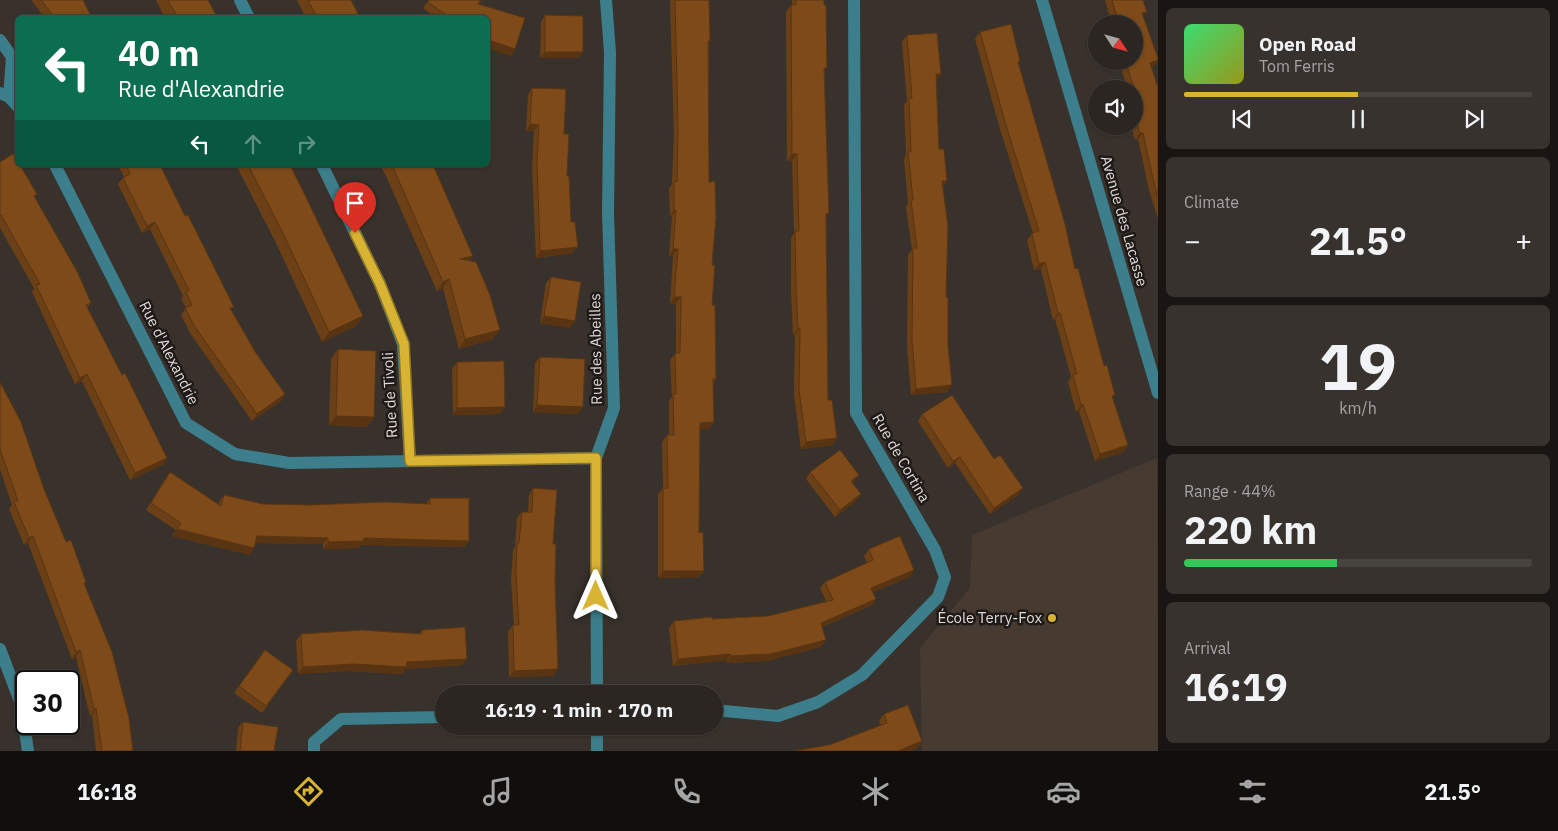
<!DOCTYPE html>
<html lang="en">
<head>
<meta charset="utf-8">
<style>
  :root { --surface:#2b2621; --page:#37322e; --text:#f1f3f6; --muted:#a6a5a5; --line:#47433f; --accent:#d9b334 }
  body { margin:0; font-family:"IBM Plex Sans",sans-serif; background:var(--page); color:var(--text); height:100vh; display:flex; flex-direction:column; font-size:19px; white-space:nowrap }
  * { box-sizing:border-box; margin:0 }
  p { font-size:16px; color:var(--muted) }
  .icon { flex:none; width:28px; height:28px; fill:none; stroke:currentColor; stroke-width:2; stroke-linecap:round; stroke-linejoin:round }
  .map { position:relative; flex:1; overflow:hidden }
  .drawer { display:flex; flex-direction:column; gap:8px; padding:8px; background:#181512; width:400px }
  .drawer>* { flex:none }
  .hud { position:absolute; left:15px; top:15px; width:475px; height:152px; border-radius:8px; box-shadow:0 1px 4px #0004,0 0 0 1px var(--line); background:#0b6e4f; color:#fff; overflow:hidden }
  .needle { width:32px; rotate:126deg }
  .tools { position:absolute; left:1088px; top:15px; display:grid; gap:10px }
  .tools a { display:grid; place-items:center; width:55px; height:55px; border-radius:50%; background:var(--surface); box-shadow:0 1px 4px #0004,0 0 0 1px var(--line); font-size:25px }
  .speed { position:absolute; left:15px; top:670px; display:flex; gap:10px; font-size:25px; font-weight:700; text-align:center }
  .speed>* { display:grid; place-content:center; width:65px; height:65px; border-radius:50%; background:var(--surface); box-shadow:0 1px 4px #0004,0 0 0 1px var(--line); line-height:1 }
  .speed .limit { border:2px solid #111; border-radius:8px; background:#fff; color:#111 }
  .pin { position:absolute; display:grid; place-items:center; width:42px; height:42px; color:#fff; margin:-51px -21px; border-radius:50% 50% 50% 0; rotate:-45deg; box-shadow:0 0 5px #0007 }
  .pin .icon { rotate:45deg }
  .me { position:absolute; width:55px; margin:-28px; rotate:0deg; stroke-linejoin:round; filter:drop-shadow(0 0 4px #0008) }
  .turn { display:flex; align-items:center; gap:18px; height:105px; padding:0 20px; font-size:22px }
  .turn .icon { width:65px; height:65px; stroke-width:2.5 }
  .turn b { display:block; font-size:35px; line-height:42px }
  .lanes { display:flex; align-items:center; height:48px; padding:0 20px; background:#0003; justify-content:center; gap:25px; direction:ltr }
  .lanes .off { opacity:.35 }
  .big { font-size:38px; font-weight:800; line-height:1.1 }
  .drawer .card { flex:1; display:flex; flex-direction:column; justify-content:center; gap:8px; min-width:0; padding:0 18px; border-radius:8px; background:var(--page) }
  .drawer .dial { align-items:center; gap:0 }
  .dial b { font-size:65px; line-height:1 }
  .song { display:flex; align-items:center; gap:15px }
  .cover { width:60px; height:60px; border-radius:8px; background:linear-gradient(135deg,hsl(140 70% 55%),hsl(60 70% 35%)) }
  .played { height:5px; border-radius:2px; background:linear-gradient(90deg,var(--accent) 50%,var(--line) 50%) }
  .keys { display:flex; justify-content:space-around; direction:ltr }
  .heat { display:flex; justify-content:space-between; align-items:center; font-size:28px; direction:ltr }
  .charge { height:8px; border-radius:4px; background:linear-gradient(90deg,#34c759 44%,var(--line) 0) }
  .trip { position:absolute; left:435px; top:685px; width:288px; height:50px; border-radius:25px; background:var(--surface); box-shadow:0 1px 4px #0004,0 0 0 1px var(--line); font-weight:800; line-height:50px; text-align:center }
  .dock { display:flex; height:80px; justify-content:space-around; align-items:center; background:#110f0d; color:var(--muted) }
  .dock .icon { width:35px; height:35px }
  .dock .on { color:var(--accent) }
  .dock b { font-size:22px; color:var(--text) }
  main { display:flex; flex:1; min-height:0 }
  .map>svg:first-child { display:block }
  .built { fill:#473a30 }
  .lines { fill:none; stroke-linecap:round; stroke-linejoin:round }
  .minor { stroke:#3c7e8b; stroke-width:12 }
  .wall { fill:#6c4016 }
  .shaded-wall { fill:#583412 }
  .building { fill:#7e4a19; stroke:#583412 }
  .route-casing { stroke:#8d7422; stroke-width:12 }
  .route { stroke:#d9b334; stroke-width:9 }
  .poi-dot { fill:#d9b334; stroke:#1e1a18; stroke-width:2 }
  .labels { text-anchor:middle; stroke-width:5; stroke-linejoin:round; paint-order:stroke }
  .street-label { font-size:15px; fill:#dfdad6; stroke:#1e1a18 }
  .poi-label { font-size:15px; fill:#dfdad6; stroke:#1e1a18; text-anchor:end }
</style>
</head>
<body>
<main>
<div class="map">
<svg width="1158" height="751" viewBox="0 0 1158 751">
  <rect width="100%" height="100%" fill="#39322c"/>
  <path class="built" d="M1157 458 1158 751H922L920 648 970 588 972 535Z"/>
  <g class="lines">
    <path class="minor" d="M240 0 249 18
      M1042 0 1158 393
      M0 40 12 57 9 97
      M0 93 9 97 18 107
      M55 165 186 423 235 454 289 463 596 458
      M322 165 380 284 403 344 410 461
      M0 649 21 704 28 751
      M597 694 596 458 614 408 608 212 610 52 606 0
      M714 710 778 716 818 702 862 675 938 597 945 577 935 550 856 413 854 0
      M597 726V751
      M314 751V742L341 719 444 717"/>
  </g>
  <path class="wall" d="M31 0H83L92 18H45Z
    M156 0H208L218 18H165Z
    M297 0H351L360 18H306Z
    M429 0H481L479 4 525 18 515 49 511 56 488 48V18H436L423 8Z
    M670 0H709V182L712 265V305L716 379 713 384 709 429H700L699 533 704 571 699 577 658 578V494L663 488 662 442 667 435H669V401L672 397 670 360 676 353V304H670L673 256H669L672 216H670L669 189 672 184 674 134Z
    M792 0H824L828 400 833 445 801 449 794 396 795 334 793 335 791 293V238L794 233 792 161H787L786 12 791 5H792Z
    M1105 0H1143V17L1158 58V60L1154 66 1152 67 1158 88V219L1149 190 1138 139 1135 140 1131 126H1134V89H1128L1118 61H1134V24H1112Z
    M545 15 583 52 578 58H540L541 22Z
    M980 32 1019 64 1075 269 1113 398 1124 452 1095 461 1079 411 1076 412 1068 382 1071 377 1055 319 1053 320 1041 269 1034 270 1027 240 1033 233 1000 129 975 39Z
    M907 35 936 81 939 149 947 181 943 187 947 392 911 395 907 347 908 255 912 250 906 207 908 204 904 159 906 155 904 105 907 101 902 42Z
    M532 88 564 134 573 253 536 258 532 168 534 131H526L528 95Z
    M0 162 35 198 91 303 87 308 122 375 167 458 163 465 130 480 82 381 75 384 32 292 34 288 0 228Z
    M118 165H160L231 310 256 353 285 394 281 401 252 421 190 333 181 315 186 308 181 299 183 296 150 229 142 233 118 184 124 177Z
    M236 165H290L356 326 322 342 276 243Z
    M380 165H433L470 261 493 339 459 349 443 288 437 291 386 176Z
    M551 277 570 328 540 323 546 283Z
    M338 349 374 417 367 427 329 425 331 359Z
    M540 357 578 414 533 412 535 363Z
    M457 362 500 414 453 415 452 369Z
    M0 382 44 489 84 584 133 751H96L92 715 90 716 76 657 72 659 28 543 24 545 9 509 12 505 0 469Z
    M922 414 994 459 1018 495 990 514 955 463 948 468 918 421Z
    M810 472 854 482 852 483 856 501 835 517 806 479Z
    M165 479 219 504V502L224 495 263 504 310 505 426 504 430 498 469 541 464 547 361 545 359 548 323 549V544L256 543 250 555 172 536 176 530 146 510Z
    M533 488 553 544 555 581 553 676 509 677 508 632 513 625H514L511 580 513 550 515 547 517 518 522 512H528L529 495Z
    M869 549 914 570 910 577 873 592 876 599 872 605 822 627 821 647 766 661 727 663V660L673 666 669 628 674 621 768 616 826 601 820 588 825 582 867 563 864 556Z
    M422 630 467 659 462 665 406 669 402 674 348 671 298 674 296 641 301 634H419Z
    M265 650 293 670 262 713 234 693Z
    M884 714 922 741 918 748 910 751H793L829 745 881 725 879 721Z
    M243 722 274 751H236L238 728Z"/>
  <path class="shaded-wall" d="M488 40 515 49 511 56 488 48Z
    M545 52H583L578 58H540Z
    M1158 60 1154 66 1146 69 1150 63Z
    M936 74H941L936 81Z
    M530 124 539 125 534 131H526Z
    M1140 133H1143L1138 139 1135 140Z
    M792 154H797L792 161H787Z
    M942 181H947L942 187Z
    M674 210H676L672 216H670Z
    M155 222 150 229 142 233 147 226Z
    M578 247 573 253 536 258 540 251Z
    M673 249H678L673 256H669Z
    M473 256 467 265 460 259Z
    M1045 262 1041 269 1034 270 1039 264Z
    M449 279 443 288 437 291 443 282Z
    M674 297H681L676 304H670Z
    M1058 313H1060L1055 319 1053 320Z
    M363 316 356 326 322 342 329 332Z
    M544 316 575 321 570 328 540 323Z
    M798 328H800L795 334 793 335Z
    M500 330 493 339 459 349 465 339Z
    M87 374 82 381 75 384 80 378Z
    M952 385 947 392 911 395 916 389Z
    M285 394 281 401 252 421 257 414Z
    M1083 404 1079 411 1076 412 1081 405Z
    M537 405 583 407 578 414 533 412Z
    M505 407 500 414 453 415 457 408Z
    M336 416 374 417 367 427 329 425Z
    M714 422 709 429H695L700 423Z
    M837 438 833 445 801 449 806 442Z
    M1128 445 1124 452 1095 461 1100 454Z
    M960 457 955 463 948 468 953 461Z
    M167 458 163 465 130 480 135 473Z
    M859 475 854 482 846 488 851 481Z
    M1023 488 1018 495 990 514 994 508Z
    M861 494 856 501 835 517 840 510Z
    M177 529 254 548 250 555 172 536Z
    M33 536 28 543 24 545 29 538Z
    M257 536 328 538 323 544 253 543Z
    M364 538 469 541 464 547 361 545 359 548 323 549 328 542Z
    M914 570 910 577 866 595 871 588Z
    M663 571H704L699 577 658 578Z
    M876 599 872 605 817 629 821 623Z
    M826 640 821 647 766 661 727 663 731 656Z
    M80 650 76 657 72 659 76 652Z
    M731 654 727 660 673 666 678 659Z
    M467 659 462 665 406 669 402 674 348 671 298 674 303 667Z
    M558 669 553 676 509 677 514 671Z
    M96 708 92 715 90 716 94 709Z
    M922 741 918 748 910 751H898Z"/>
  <path class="building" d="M41 0H83L92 18H55Z
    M168 0H208L218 18H178Z
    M308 0H351L360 18H317Z
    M429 0H481L478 4 525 18 515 49 488 40V18H450L428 2Z
    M675 0H709L710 41H708L709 182 715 181 716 218 712 265H715L712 305H715L716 379H713L714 422 700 423 699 533 703 532 704 571H663V488H668L667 435H674L673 394H676L675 353H680L681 297H674L678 249H673L676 210H674V182H677L678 128Z
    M796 0H824V5H826L827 68H824L829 213 826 214 828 400H832L837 438 806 442 799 390 800 328H798L796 287 795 231H799L797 154H792L791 5H796Z
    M1112 0H1143L1147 12 1142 13 1158 58V60L1150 63 1158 88V198L1154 183 1143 133H1140L1134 113V96L1137 95 1125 61H1134V24H1119Z
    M545 15 583 16V52H545Z
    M1011 24 1020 61 1018 62 1065 224 1075 269 1078 268 1104 366 1107 365 1115 395 1112 396 1128 445 1100 454 1083 404 1081 405 1073 375 1077 374 1060 313H1058L1045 262 1039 264 1032 233 1039 231 1005 122 980 32Z
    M937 33 941 74H936L939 149H944L947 181H942L948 226 946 297H948V345L952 385 916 389 912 340 913 248H917L911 200H913L908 152H911L909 98H912L907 35Z
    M532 88 566 89 564 134H569L567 176H569L571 222H575L578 247 540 251 537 162 539 125 530 124Z
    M13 154 18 161V165H20L37 194 34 196 78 273 91 303 86 305 122 375 125 373 167 458 135 473 87 374 80 378 36 285 40 284 1 215 0 216V162Z
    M126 165H160L185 216 188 215 234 307 230 308 256 353 285 394 257 414 195 327 185 308 192 305 186 292 189 290 155 222 147 226 123 178 130 174Z
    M248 165H290L307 199 363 316 329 332 283 233Z
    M392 165H433L473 256 460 259 476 262 490 295 500 330 465 339 449 279 443 282Z
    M551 277 581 282 575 321 544 316Z
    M338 349 376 351 374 417 336 416Z
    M540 357 585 359 583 407 537 405Z
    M504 361 505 407 457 408V362Z
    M0 382 21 422 44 489 66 542 71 540 86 582 84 583 112 652 129 718 133 751H102L96 708 94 709 80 650 76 652 33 536 29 538 14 502 18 501 0 449Z
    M952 395 994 459 1000 455 1023 488 994 508 960 457 953 461 922 414Z
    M840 450 859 475 851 481 861 494 840 510 810 472Z
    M170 472 221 506 224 495 263 504 310 505 385 502 430 504V498H469V541L364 538V541L328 542V538L257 536 254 548 177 529 181 523 151 503Z
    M533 488 557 490 553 544H556L555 581 558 669 514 671 513 625H519L516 573 517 543H519L522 512H532Z
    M900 536 914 570 871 588 876 599 821 623 826 640 771 654 731 656V654L678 659 674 621 712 617V619L768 616 833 600 825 582 873 560 869 549Z
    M465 627 467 659 407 662 406 667 353 664 303 667 301 634 362 630 422 634V630Z
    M265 650 293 670 266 706 239 686Z
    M908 705 922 741 898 751H793L829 745 887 723 884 714Z
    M243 722 278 727 274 751H240Z"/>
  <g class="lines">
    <defs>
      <path id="route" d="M355 233 380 284 404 344 410 461 596 458V596"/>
    </defs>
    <use href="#route" class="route-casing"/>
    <use href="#route" class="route"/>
  </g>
  <circle class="poi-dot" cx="1052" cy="618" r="5"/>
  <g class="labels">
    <g class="street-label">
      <text transform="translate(1124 221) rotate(74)" y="5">Avenue des Lacasse</text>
      <text transform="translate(596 349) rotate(-91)" y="5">Rue des Abeilles</text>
      <text transform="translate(169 353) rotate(63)" y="5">Rue d'Alexandrie</text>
      <text transform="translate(390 395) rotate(-93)" y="5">Rue de Tivoli</text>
      <text transform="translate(901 458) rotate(60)" y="5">Rue de Cortina</text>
    </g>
    <g class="poi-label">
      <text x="1042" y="623">École Terry-Fox</text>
    </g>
  </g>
</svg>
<div class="tools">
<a><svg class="needle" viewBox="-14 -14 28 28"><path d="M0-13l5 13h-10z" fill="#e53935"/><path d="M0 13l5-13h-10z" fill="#a6a5a5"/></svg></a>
<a><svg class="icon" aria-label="sound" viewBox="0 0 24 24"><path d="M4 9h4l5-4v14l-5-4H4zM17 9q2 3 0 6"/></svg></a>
</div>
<div class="speed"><div class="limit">30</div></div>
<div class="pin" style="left:355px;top:233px;background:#d93025"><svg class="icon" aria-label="arrive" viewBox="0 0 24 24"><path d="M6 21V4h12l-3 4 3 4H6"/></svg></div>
<svg class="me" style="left:596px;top:596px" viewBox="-20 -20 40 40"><path d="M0-17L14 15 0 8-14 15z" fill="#d9b334" stroke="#fff" stroke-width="4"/></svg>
<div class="trip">16:19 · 1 min · 170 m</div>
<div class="hud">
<div class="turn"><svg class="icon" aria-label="left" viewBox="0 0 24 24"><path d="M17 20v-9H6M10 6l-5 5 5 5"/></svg><div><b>40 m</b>Rue d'Alexandrie</div></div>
<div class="lanes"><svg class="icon" aria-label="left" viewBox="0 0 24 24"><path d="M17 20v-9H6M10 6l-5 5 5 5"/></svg><svg class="icon off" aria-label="ahead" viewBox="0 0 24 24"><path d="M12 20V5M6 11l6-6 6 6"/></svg><svg class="icon off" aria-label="right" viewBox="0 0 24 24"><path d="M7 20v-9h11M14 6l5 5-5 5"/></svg></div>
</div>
</div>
<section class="drawer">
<div class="card">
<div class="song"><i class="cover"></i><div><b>Open Road</b><p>Tom Ferris</p></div></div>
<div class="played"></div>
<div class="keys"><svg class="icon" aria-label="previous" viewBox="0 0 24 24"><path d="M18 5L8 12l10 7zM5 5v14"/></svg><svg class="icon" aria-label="pause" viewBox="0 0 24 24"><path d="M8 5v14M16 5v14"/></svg><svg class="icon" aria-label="next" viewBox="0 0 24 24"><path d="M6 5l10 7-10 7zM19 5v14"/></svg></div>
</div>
<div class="card"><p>Climate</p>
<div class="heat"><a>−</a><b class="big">21.5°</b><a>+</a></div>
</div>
<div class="card dial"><b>19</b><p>km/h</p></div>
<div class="card"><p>Range · 44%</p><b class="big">220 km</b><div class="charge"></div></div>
<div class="card"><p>Arrival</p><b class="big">16:19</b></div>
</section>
</main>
<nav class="dock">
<b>16:18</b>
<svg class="icon on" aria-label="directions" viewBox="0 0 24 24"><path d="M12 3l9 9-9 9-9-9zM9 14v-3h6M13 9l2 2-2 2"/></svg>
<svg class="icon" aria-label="music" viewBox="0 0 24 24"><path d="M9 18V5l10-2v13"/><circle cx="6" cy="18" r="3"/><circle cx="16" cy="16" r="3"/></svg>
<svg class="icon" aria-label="phone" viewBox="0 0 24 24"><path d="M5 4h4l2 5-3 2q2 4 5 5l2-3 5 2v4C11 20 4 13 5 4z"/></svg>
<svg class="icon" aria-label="climate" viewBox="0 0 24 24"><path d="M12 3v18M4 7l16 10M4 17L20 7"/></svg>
<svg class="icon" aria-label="car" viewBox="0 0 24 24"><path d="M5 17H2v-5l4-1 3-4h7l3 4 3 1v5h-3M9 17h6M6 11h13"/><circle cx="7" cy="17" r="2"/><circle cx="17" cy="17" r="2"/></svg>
<svg class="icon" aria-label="filters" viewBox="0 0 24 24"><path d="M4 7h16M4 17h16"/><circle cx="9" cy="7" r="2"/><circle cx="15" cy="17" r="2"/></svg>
<b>21.5°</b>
</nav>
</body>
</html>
